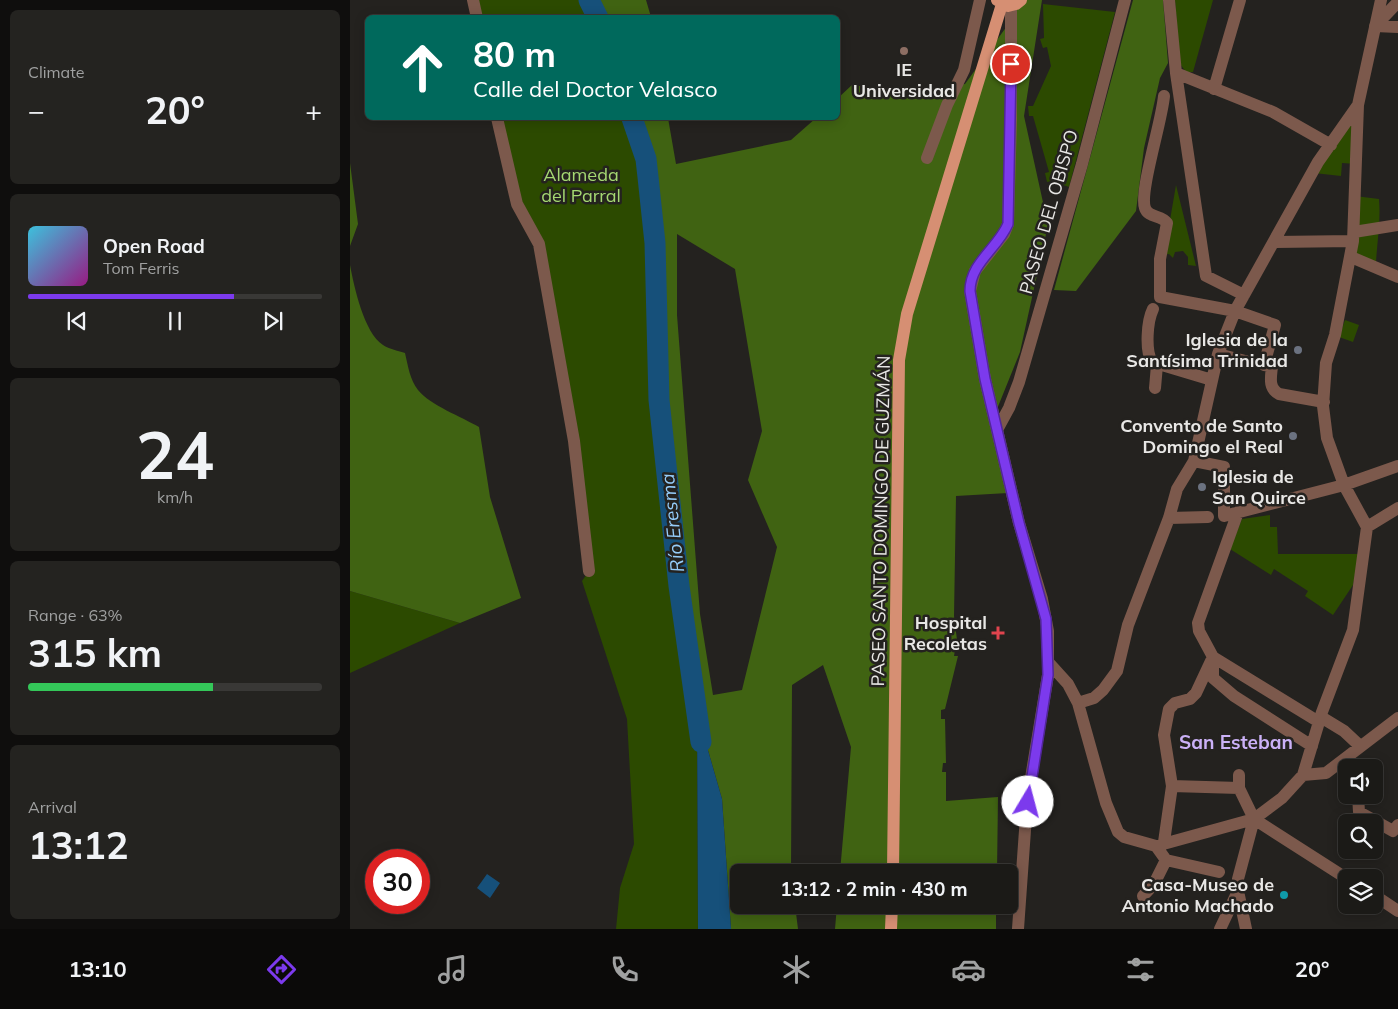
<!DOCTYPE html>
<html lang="en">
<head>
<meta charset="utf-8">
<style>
  :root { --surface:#1b1a17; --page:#242320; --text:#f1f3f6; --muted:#a0a1a1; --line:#393836; --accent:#7c3aed }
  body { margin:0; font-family:Mulish,sans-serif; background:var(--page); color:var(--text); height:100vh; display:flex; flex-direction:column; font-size:19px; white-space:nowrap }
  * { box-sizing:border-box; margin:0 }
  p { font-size:16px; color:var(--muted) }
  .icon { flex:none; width:28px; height:28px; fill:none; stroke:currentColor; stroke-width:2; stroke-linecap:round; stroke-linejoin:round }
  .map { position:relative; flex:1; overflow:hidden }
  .side { display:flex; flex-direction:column; gap:10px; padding:10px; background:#0f0e0d; width:350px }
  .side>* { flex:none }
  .hud { position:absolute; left:15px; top:15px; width:475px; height:105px; border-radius:8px; box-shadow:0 2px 12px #0003,0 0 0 1px var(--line); background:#00695c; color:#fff; overflow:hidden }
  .buttons { position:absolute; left:988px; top:759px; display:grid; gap:10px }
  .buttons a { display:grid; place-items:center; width:45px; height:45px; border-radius:8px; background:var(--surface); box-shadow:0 2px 12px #0003,0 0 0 1px var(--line); font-size:25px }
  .speed { position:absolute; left:15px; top:849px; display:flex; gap:10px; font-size:25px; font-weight:700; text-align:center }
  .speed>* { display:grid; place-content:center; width:65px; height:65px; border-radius:50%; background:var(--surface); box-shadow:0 2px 12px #0003,0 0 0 1px var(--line); line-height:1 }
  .speed .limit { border:8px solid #d22; background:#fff; color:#111 }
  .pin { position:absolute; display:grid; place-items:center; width:42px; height:42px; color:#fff; margin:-21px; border:2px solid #fff; border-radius:50%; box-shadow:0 1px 5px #0007 }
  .me { position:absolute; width:55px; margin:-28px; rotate:8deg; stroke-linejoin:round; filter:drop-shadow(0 0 4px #0008) }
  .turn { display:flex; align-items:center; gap:18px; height:105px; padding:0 25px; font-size:22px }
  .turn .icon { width:65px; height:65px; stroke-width:2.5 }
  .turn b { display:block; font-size:35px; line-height:42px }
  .big { font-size:38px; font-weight:700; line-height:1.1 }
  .side .widget { flex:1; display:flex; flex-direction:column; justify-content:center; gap:8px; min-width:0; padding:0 18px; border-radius:8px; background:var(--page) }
  .side .dial { align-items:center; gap:0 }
  .dial b { font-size:65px; line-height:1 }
  .song { display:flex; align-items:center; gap:15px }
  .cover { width:60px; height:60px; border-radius:8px; background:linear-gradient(135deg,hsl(190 70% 55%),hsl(310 70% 35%)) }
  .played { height:5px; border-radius:2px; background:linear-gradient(90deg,var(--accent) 70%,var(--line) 70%) }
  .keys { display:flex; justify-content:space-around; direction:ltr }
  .heat { display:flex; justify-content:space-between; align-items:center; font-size:28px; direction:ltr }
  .charge { height:8px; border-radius:4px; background:linear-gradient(90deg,#34c759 63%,var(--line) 0) }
  .trip { position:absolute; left:380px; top:864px; width:288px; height:50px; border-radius:8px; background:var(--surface); box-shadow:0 2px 12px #0003,0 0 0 1px var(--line); font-weight:700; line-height:50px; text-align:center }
  .tabs { display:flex; height:80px; justify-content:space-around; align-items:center; background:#0b0a09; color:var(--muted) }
  .tabs .icon { width:35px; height:35px }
  .tabs .on { color:var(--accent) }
  .tabs b { font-size:22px; color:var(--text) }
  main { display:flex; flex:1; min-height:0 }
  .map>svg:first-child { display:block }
  .green { fill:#2c4a00 }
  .forest { fill:#406312; fill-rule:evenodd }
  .water { fill:#16507a }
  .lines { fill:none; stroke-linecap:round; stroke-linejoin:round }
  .river { stroke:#16507a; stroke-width:21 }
  .street { stroke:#7c594c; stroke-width:12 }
  .primary { stroke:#d68f73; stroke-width:12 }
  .route-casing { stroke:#51269a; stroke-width:12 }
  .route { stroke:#7c3aed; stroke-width:9 }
  .education-dot { fill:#8d6e63; stroke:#24221f; stroke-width:2 }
  .worship-dot { fill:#6b7280; stroke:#24221f; stroke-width:2 }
  .health-dot { fill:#e0444e; stroke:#24221f; stroke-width:2 }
  .culture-dot { fill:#0f9aa8; stroke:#24221f; stroke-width:2 }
  .labels { text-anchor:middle; stroke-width:5; stroke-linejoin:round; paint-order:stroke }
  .poi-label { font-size:18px; font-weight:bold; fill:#e8e7e5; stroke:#24221f; text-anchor:end }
  .park-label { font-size:18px; fill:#a5d872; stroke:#24221f }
  .street-label { font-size:18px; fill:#e8e7e5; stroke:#24221f }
  .water-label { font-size:19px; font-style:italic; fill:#95ccf9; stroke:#24221f }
  .neighbourhood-label { font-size:19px; font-weight:bold; fill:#cbb1f7; stroke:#24221f }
</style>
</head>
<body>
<main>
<section class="side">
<div class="widget"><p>Climate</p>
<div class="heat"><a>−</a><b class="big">20°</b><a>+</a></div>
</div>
<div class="widget">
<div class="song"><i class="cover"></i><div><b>Open Road</b><p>Tom Ferris</p></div></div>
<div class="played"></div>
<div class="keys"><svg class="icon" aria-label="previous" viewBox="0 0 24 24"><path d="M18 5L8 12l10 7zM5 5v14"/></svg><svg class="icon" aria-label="pause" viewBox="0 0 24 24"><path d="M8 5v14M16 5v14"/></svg><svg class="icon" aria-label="next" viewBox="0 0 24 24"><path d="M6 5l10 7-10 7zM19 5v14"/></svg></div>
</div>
<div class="widget dial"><b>24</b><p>km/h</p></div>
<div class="widget"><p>Range · 63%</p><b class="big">315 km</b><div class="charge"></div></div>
<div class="widget"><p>Arrival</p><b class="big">13:12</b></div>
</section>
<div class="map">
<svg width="1048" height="929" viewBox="0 0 1048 929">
  <rect width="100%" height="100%" fill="#24221f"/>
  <path class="green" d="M123 0H240L248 17H127Z
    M825 0H863L843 72H836L830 64Z
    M693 4 765 12 719 187 702 181 697 182 695 173 699 172 683 116H679L678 106H683L701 66 697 47 693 48 690 39 694 38Z
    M148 118H282L296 159 305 243 309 400 329 586 347 712 348 929H266L270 888 284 844 277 719 232 581 239 571 189 244 175 221Z
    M1004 121 1006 164 992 163 991 176 964 173Z
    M826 185 846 266 838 265V257L833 251 825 252 823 258 819 254 814 255Z
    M1005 196 1029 199C1031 222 1027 241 1026 263L1003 260Z
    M995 320 1009 325 1003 342 989 337Z
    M920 515V527H927L928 554H1009L1003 585 983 615 955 596 958 591 924 569 921 575 880 549 892 519Z
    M0 591 110 623 0 673Z"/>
  <path class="forest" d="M240 0H296L301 17H248Z
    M666 0H692L674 116 698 225 670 352 643 419 658 493 606 496 604 616 608 648 605 650 604 656H608L595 709 591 710V719H595L596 763H593L592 772H596V801L648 797 647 872H490L501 747 473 665 442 685 441 872H389V905H445L448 929H381L372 799 347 712 329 586 309 400 305 243 296 159 282 118H318L326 164 441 140 466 118H488V98L502 85 555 92 615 84 665 15ZM327 234 385 269 412 431 398 480 427 547 392 690 363 695 350 614 327 315Z
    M783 0H813L818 63 810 78 794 148 786 211 726 291 704 290Z
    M0 163 8 224 0 246Z
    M0 265C4 286 14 333 33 345 39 349 49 351 55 353 58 366 60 380 68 390 80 405 112 417 129 427L140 497 171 598 110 623 0 591Z
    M487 905H646V929H485Z"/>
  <path class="water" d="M347 712 372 799 381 929H348Z
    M137 874 150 883 140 898 127 888Z"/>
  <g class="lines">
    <path class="river" d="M239 0 248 18
      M282 118 296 159 298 177 305 243 309 400 329 586 351 742"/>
    <path class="street" d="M123 0 127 18
      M819 0 826 73 856 276 894 295
      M661 6V120L658 224 654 234 625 271 620 291 635 379 669 523 692 599 698 631V675L677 802 668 929
      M1025 26 1048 2
      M1025 26 1048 27
      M826 73 923 112 981 145
      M864 89 890 0
      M814 96C812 121 789 192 795 208 798 218 812 215 817 223L810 259V297L885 311 925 325 914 365 922 366C921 377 918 388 929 394L974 402
      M147 118 167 204 189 244 224 441 239 571
      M577 158 597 105 614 70 630 0
      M1004 232 1048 225
      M925 242 1003 241
      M1001 257 1048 277
      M803 309C797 321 795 351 802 362L862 380
      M868 354 899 362
      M805 388 807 365
      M647 430 659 408 669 382 732 164 775 0
      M844 461 874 467V516L994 485 1048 466
      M888 512 848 623 849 631 863 657V678L884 696 962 746
      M819 518 858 517
      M1017 527 994 485 977 438 973 406 976 363 985 335 1003 241 1008 105 1031 0
      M863 657 969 722
      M699 663 718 684 728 703 756 803 768 832 774 837 806 846 904 819 932 798 953 775 972 712 1003 630 1017 527 1048 508
      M728 703 744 698 753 690 767 671 778 625 819 518 827 489 844 461 868 354 885 311 968 162 1008 105
      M971 717 994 731 1010 746
      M953 775 976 773 1048 718
      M822 786 889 788
      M1008 795 1009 812 1043 831 1048 825
      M904 819 996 878
      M814 842 822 786 814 735 819 709 825 703 840 699 846 693 861 661
      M806 846 816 860 869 872
      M888 891 896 929
      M1024 895 1048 911
      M793 896 804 884 816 860
      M870 929 888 891V879L904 819 889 788V775"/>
    <path class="primary" d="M647 0 658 6 666 4 671 0
      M543 872 549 360 557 314 652 4
      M541 929 542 905"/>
  </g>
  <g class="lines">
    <defs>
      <path id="route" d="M661 64 658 224C648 248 620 263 620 291L635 379 669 523 696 619 698 675 678 802"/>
    </defs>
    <use href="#route" class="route-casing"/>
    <use href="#route" class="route"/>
  </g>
  <circle class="education-dot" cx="554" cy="51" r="5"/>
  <g class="worship-dot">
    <circle cx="948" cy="350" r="5"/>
    <circle cx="943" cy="436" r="5"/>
    <circle cx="852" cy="487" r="5"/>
  </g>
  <path class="health-dot" d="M645.5 625.5h5v5h5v5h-5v5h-5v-5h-5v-5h5z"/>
  <circle class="culture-dot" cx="934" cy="895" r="5"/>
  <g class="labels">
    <g class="poi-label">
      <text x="554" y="76" text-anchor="middle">IE<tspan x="554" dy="21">Universidad</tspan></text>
      <text x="938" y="346">Iglesia de la<tspan x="938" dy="21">Santísima Trinidad</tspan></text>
      <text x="933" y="432">Convento de Santo<tspan x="933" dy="21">Domingo el Real</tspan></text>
      <text x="862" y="483" text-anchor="start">Iglesia de<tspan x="862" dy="21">San Quirce</tspan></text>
      <text x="637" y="629">Hospital<tspan x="637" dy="21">Recoletas</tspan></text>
      <text x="924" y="891">Casa-Museo de<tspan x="924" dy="21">Antonio Machado</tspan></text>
    </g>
    <g class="park-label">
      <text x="231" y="181">Alameda<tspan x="231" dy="21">del Parral</tspan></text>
    </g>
    <g class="street-label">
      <text transform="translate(699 212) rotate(-74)" y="6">PASEO DEL OBISPO</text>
      <text transform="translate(531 521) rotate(-89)" y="6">PASEO SANTO DOMINGO DE GUZMÁN</text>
    </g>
    <g class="water-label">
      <text transform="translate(322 523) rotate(-96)" y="7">Río Eresma</text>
    </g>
    <g class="neighbourhood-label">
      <text x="886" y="749">San Esteban</text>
    </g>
  </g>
</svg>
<div class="buttons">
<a><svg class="icon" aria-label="sound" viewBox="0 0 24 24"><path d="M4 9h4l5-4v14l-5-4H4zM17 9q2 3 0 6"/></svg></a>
<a><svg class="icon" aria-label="search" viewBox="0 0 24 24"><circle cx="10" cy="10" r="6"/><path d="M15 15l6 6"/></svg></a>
<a><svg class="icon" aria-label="layers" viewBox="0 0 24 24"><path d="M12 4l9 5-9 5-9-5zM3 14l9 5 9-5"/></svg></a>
</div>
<div class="speed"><div class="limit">30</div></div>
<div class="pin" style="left:661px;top:64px;background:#d93025"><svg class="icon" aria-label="arrive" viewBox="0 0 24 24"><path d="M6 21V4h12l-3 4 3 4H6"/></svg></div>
<svg class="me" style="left:678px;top:802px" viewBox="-20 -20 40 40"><circle r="19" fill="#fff"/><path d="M0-13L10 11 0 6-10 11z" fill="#7c3aed"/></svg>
<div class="trip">13:12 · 2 min · 430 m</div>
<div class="hud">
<div class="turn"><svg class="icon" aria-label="ahead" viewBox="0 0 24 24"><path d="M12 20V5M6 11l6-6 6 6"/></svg><div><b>80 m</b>Calle del Doctor Velasco</div></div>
</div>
</div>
</main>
<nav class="tabs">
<b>13:10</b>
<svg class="icon on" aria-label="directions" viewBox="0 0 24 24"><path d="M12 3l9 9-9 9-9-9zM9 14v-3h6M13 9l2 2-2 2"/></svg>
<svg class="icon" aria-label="music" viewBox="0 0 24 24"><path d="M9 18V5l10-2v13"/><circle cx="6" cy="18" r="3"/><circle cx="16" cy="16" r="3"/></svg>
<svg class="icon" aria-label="phone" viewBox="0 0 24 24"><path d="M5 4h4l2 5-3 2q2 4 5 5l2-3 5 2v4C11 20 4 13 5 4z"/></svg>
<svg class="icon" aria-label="climate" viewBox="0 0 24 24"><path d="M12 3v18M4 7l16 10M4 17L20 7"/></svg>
<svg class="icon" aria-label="car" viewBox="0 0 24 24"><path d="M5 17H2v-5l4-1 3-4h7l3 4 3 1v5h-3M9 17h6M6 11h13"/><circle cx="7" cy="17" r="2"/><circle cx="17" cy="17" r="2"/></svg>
<svg class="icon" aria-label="filters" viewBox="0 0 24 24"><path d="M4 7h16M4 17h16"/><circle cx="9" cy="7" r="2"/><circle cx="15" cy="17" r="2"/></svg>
<b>20°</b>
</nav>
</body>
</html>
